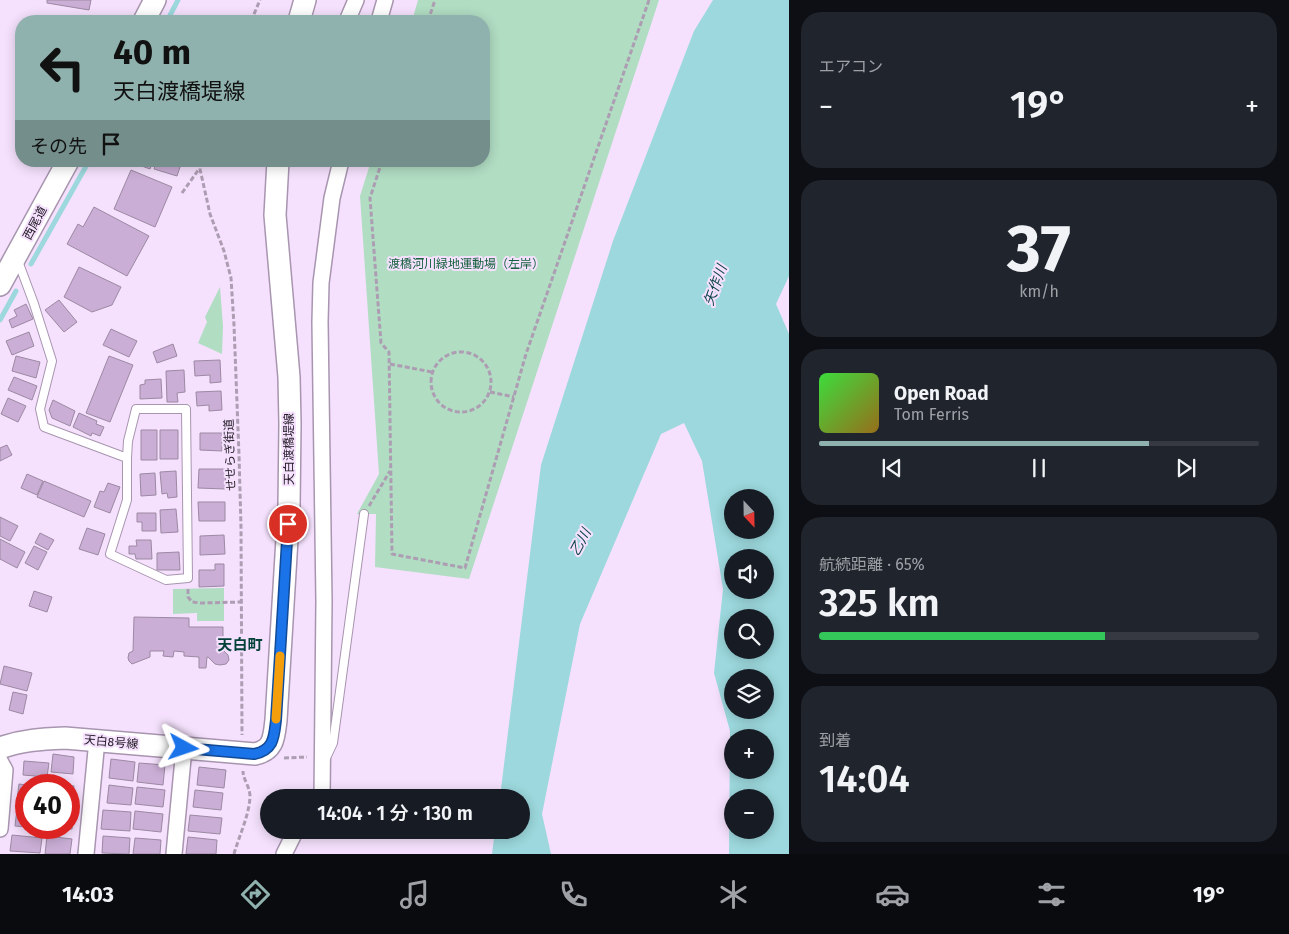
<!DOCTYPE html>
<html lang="ja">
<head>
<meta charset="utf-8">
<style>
  :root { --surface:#171b24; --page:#20242c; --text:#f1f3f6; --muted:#9ea1a6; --line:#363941; --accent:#90b2ae }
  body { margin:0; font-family:"Fira Sans","Noto Sans JP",sans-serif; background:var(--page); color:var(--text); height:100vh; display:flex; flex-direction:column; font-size:19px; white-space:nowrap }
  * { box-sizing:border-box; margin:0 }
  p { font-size:16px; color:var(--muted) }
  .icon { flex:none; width:28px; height:28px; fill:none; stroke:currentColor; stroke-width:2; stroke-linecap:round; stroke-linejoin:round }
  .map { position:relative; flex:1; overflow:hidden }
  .sheet { display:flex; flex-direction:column; gap:12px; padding:12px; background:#0d0f14; width:500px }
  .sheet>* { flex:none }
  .hud { position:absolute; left:15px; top:15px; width:475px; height:152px; border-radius:20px; box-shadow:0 2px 12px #0003; background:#90b2ae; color:#111; overflow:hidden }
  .needle { width:32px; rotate:158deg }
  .buttons { position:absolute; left:724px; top:489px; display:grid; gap:10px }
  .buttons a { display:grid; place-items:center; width:50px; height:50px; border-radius:50%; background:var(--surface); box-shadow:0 2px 12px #0003; font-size:25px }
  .speed { position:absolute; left:15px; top:774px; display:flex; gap:10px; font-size:25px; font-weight:700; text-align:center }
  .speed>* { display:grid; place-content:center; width:65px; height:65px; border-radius:50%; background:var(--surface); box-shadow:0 2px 12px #0003; line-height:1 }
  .speed .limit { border:8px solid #d22; background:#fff; color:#111 }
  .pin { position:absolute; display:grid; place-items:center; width:42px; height:42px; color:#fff; margin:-21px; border:2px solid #fff; border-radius:50%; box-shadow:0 1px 5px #0007 }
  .me { position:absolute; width:55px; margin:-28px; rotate:95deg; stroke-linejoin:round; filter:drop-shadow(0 0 4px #0008) }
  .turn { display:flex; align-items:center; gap:18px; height:105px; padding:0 15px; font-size:22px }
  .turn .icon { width:65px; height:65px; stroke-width:2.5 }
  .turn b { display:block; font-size:35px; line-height:42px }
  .then { display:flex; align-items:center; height:48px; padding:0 15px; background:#0003; gap:10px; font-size:19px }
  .big { font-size:38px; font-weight:600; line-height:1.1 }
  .sheet .card { flex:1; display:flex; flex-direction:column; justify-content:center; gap:8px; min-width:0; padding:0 18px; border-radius:20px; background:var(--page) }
  .sheet .dial { align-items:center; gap:0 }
  .dial b { font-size:65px; line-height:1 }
  .song { display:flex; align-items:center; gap:15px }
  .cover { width:60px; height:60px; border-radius:8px; background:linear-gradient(135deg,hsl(120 70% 55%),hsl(40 70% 35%)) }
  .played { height:5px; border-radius:2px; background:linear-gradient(90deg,var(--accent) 75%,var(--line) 75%) }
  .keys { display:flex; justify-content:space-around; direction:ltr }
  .heat { display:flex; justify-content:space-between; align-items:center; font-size:28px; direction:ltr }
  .charge { height:8px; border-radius:4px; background:linear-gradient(90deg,#34c759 65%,var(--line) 0) }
  .trip { position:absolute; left:260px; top:789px; width:270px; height:50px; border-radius:25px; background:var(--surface); box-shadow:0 2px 12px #0003; font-weight:600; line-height:50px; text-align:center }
  .tab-bar { display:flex; height:80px; justify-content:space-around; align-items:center; background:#090b0e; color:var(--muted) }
  .tab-bar .icon { width:35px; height:35px }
  .tab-bar .on { color:var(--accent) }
  .tab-bar b { font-size:22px; color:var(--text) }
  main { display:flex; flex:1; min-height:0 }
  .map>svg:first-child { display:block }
  .green { fill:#b1ddc3 }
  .water { fill:#9cd8dd; fill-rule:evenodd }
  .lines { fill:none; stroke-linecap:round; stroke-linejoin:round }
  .stream { stroke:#9cd8dd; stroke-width:5 }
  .building { fill:#caaed5; stroke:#9c89a3 }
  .lane-casing { stroke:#a895af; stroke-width:10 }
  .street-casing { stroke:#a895af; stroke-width:18 }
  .secondary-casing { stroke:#a895af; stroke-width:24 }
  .path { stroke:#ad9db3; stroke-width:3; stroke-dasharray:5 2.5; stroke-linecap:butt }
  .lane { stroke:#fff; stroke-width:8 }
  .street { stroke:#fff; stroke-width:15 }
  .secondary { stroke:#fff; stroke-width:21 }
  .route-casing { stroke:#114b97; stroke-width:12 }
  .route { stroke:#1a73e8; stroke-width:9 }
  .slow { stroke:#f59e0b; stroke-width:9 }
  .labels { text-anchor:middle; stroke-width:4; stroke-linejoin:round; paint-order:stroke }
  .street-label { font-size:12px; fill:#211924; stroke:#f5e1fd }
  .park-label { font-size:12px; fill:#15603d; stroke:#f5e1fd }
  .water-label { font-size:14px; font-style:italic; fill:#0f464a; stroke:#f5e1fd }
  .quarter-label { font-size:15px; font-weight:bold; fill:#034138; stroke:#f5e1fd }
</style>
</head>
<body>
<main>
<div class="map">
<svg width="789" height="854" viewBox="0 0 789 854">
  <rect width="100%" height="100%" fill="#f5e1fd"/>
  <path class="green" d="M418 0H659L469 579 375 567 376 514H357L379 474 360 196 371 161H484V21H412Z
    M220 287 223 326 222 354 198 343 207 322 205 317Z
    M224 588V621H197V613L173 614V589Z"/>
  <path class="water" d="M713 0H789V276L776 304 789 334V854H729L730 731 714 673 723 589 702 461 684 423 661 434 580 624 542 814 551 854H492L495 830H521V798L500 797 541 465 613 241 694 31ZM732 498H765V530H732ZM732 558H765V590H732ZM732 618H765V650H732ZM732 678H765V710H732ZM732 738H765V770H732ZM732 798H765V830H732Z"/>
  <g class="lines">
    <path class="stream" d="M167 21 178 0
      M31 264 89 161
      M0 320 16 291"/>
  </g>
  <path class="building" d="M47 0H91L89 10 47 3Z
    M128 161H153L150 169Z
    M157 161H182L177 176 154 169Z
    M131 170 172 187 155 227 114 209Z
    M94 207 149 236 127 276 67 244 78 224 83 227Z
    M79 267 121 287 112 305 92 312 64 297Z
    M59 300 77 322 64 332 45 310Z
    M26 304 33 319 12 328 9 320 17 316 14 310Z
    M111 329 137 341 129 357 103 345Z
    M29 332 34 346 12 355 6 341Z
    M173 344 177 356 157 363 153 352Z
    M16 356 40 362 36 378 12 371Z
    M109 356 133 365 110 422 86 413Z
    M220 360 221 382 210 383V375L195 376 194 361Z
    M184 370 185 392 177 393 178 402H167L166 371Z
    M14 377 37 386 32 400 8 390Z
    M161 379 162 398 140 399V385L145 384V380Z
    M221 391 222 410 209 411V405L197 406 196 392Z
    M8 398 26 406 18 422 1 414Z
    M53 400 75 411 70 426 52 418 49 410Z
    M79 413 97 421 96 424 104 427 100 436 92 433 91 436 73 427Z
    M141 430H157V460H141Z
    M160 430H178V459H160Z
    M200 433H222V451L200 450Z
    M7 445 12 455 0 461V448Z
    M199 469H226L225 489 198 488Z
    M176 471 177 497 168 498 167 493 162 494 160 472Z
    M155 473 156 495 141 496 140 474Z
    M27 474 43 481 37 495 21 488Z
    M44 481 91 501 84 517 37 497Z
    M108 483 120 487 110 513 94 507 100 491 104 492Z
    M198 502H225V521H199Z
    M176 509 178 532 161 533 160 510Z
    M137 513H156V531H142V522H137Z
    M0 517 18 526 10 541 0 536Z
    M87 528 105 534 98 555 79 549Z
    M40 533 54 540 48 550 35 543Z
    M224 535 225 554 200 555V536Z
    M0 539 25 552 17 568 0 559Z
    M136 540H151L152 559H136L135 554H129V546H137Z
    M34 546 47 552 38 570 25 563Z
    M179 552 180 570H157V553Z
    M215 564H224V586L199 587V570H215Z
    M34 591 52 597 47 612 29 606Z
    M134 617 189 618V627H223V650L228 655 229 660 226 664 220 665 215 664 208 657H207L206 668H199V657L184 656V652L174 651 173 657 163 656 164 651H150V657L132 664 129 661 128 658 129 653 133 651Z
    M4 666 32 673 27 691 0 684Z
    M13 692 27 695 23 714 9 710Z
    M53 754 74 757 73 774 51 772Z
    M111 759 135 762 133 781 109 778Z
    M24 761 49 763 47 777 23 775Z
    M139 763 165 765 163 785 137 782Z
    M199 767 226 770 224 788 197 785Z
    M19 784 27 785 26 801 17 800Z
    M69 785 74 786 73 800H69Z
    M109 785 133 788 131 805 107 803Z
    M137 787 165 790 163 807 135 804Z
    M195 790 223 793 221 810 193 807Z
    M17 809 26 810V827L15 826Z
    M103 810 131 812 130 831 101 829Z
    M135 811 163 814 161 832 133 829Z
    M69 812H74L72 829 58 828H69Z
    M190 815 222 818 220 834 188 831Z
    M12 835 42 838 40 853 10 851Z
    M47 836 72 839 70 854H45Z
    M103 836 130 838 129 854 102 853Z
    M188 837 217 840 216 854H186Z
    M135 838 161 840 160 854H133Z"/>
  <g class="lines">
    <defs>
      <path id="lane" d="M18 261 34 304 52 361 40 409 44 427 127 458 128 441 136 409H186L188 578 166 580 110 554 127 500V458
        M326 758 333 743 364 514"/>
      <path id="street" d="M347 21 356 0
        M379 21 385 0
        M0 761 5 770 0 829
        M322 798 324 601 320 322 321 283 332 198 341 161
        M86 854 97 740
        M174 854 184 748
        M284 854 296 830"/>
      <path id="secondary" d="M144 21 155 0
        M299 21 305 0
        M0 285 68 161
        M0 748C22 740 42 739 65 738L255 754C274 750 274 737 276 720L289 506 290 424 289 377 275 215 278 161"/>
    </defs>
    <use href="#lane" class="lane-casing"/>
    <use href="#street" class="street-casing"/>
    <use href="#secondary" class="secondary-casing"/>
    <path class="path" d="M251 21 260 0
      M428 21 435 0
      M200 161V169L210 214 224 251 231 278 234 325 239 455 241 527 242 735
      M382 161 370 198 381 343 389 352 392 554 465 568 526 354 649 0
      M182 193 199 169
      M431 382a30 30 0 1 1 60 0a30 30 0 1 1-60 0Z
      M390 364 432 372
      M490 392 514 397
      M369 506 390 471
      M188 589V597L192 602 201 603 242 602
      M284 758 307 757
      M234 854C239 836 249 816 250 797 250 786 243 780 243 771"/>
    <use href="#lane" class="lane"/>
    <use href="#street" class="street"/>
    <use href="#secondary" class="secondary"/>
  </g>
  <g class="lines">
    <defs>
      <path id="route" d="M184 748 254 754C274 750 274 737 276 720L288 524"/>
    </defs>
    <use href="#route" class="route-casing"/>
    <use href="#route" class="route"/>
    <path class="slow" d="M276 719 280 656"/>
  </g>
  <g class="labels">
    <g class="street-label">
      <text transform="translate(35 223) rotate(-62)" y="4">西尾道</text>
      <text transform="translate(289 449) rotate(-90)" y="4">天白渡橋堤線</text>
      <text transform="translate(230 455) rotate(-92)" y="4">せせらぎ街道</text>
      <text transform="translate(111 742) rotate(5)" y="4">天白8号線</text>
    </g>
    <g class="park-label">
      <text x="466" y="268">渡橋河川緑地運動場（左岸）</text>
    </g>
    <g class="water-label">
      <text transform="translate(715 285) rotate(-70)" y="5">矢作川</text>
      <text transform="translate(580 542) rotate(-62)" y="5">乙川</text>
    </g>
    <g class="quarter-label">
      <text x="240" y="650">天白町</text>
    </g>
  </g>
</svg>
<div class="buttons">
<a><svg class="needle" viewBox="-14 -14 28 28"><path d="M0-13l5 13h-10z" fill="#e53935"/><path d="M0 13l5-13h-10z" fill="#9ea1a6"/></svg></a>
<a><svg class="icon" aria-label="sound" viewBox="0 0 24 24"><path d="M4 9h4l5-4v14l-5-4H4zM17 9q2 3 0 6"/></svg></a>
<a><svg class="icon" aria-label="search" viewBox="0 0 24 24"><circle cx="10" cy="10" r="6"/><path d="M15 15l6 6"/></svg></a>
<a><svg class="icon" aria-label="layers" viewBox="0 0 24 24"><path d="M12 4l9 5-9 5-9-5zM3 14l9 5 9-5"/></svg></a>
<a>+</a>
<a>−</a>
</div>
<div class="speed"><div class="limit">40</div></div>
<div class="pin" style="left:288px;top:524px;background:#d93025"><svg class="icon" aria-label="arrive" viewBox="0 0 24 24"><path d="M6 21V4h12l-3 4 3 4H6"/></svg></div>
<svg class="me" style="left:184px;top:748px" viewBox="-20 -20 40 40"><path d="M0-17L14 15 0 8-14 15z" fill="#1a73e8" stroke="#fff" stroke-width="4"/></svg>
<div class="trip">14:04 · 1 分 · 130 m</div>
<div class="hud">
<div class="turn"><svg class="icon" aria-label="left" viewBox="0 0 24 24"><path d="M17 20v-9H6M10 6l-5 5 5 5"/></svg><div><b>40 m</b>天白渡橋堤線</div></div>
<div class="then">その先<svg class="icon" aria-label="arrive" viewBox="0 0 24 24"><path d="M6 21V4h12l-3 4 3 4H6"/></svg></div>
</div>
</div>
<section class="sheet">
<div class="card"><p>エアコン</p>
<div class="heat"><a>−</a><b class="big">19°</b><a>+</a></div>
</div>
<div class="card dial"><b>37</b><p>km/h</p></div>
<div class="card">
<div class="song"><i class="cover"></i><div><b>Open Road</b><p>Tom Ferris</p></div></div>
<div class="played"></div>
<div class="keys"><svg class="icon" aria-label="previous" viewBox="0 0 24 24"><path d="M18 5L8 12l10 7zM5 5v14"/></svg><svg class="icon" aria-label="pause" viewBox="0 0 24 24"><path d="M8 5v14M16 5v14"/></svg><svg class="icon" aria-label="next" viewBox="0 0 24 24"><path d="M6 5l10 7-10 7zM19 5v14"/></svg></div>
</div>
<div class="card"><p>航続距離 · 65%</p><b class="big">325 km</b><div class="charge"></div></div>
<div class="card"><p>到着</p><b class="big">14:04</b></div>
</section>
</main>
<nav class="tab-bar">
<b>14:03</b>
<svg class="icon on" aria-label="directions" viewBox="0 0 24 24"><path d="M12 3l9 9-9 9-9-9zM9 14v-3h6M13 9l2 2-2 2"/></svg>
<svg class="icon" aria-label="music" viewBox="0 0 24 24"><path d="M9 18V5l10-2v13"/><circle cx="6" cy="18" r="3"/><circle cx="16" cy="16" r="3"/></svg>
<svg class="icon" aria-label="phone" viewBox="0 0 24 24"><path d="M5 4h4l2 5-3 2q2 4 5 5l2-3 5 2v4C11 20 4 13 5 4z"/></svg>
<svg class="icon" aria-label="climate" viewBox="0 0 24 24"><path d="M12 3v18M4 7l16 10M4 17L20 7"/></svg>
<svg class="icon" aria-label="car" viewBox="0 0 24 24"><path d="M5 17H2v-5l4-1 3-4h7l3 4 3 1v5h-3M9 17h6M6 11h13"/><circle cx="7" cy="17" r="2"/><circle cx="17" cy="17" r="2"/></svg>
<svg class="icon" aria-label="filters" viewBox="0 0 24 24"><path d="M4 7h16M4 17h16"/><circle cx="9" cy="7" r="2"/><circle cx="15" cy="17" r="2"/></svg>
<b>19°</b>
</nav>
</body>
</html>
